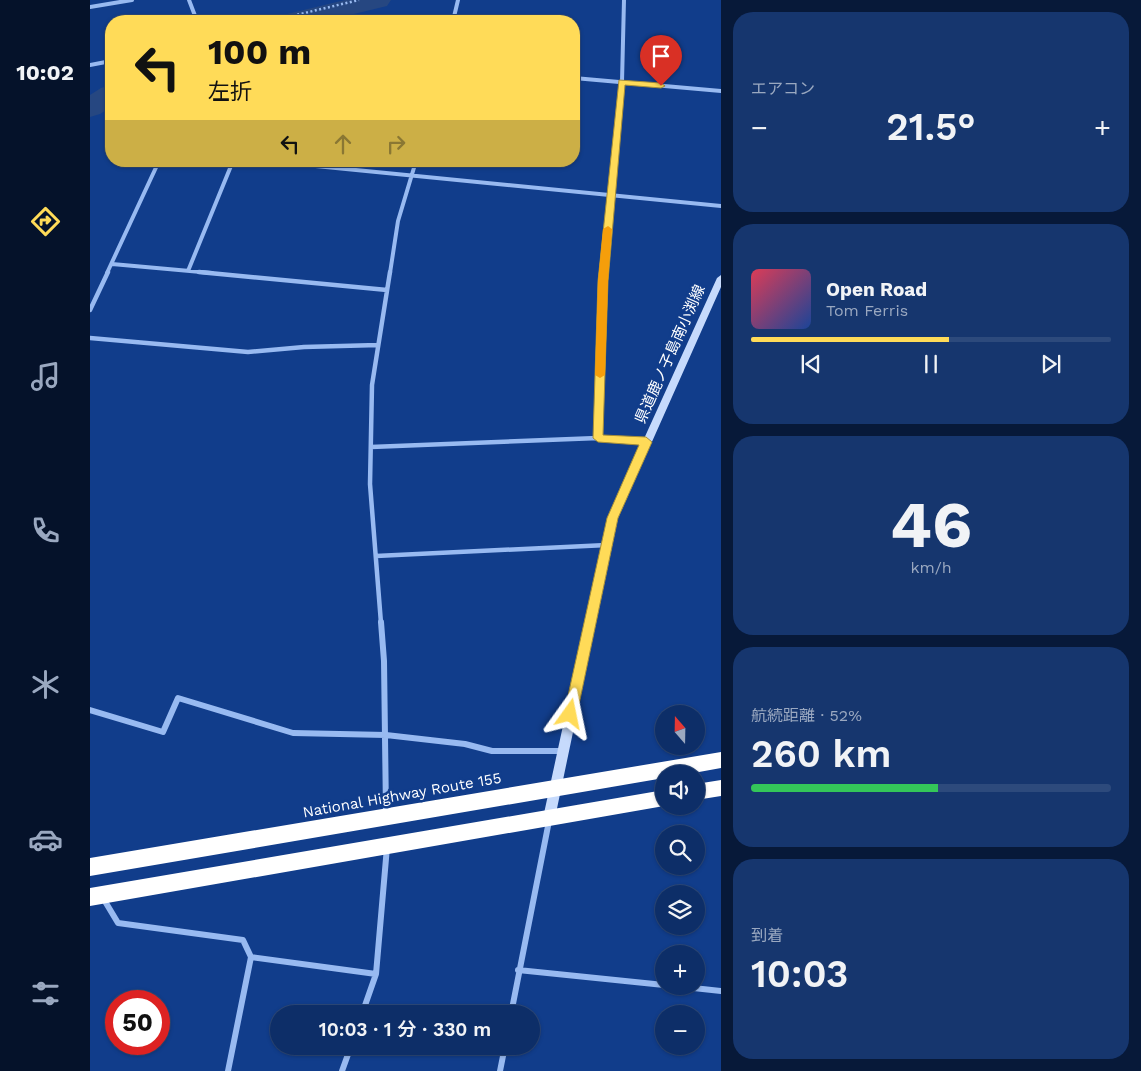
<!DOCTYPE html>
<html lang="ja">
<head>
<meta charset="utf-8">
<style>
  :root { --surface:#0d2e68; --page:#16366e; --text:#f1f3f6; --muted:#9aa8c0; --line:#2d4a7c; --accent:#ffdb58 }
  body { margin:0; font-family:"Work Sans","Noto Sans JP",sans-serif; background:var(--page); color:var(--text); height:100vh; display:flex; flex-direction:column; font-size:19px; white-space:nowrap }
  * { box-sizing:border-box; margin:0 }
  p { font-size:16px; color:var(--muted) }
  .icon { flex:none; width:28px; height:28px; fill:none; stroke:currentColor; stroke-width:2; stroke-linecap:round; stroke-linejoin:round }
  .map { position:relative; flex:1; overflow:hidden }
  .details { display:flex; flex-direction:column; gap:12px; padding:12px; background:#071939; width:420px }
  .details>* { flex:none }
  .guide { position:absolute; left:15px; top:15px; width:475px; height:152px; border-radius:20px; box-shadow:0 1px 4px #0004,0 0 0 1px var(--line); background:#ffdb58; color:#111; overflow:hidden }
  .needle { width:32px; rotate:340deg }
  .controls { position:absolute; left:565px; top:705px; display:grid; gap:10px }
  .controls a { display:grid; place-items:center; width:50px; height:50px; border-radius:50%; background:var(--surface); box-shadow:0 1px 4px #0004,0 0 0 1px var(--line); font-size:25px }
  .speed { position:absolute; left:15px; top:990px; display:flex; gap:10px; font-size:25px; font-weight:700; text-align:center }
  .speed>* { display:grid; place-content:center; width:65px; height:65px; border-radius:50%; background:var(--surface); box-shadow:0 1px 4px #0004,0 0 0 1px var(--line); line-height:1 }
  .speed .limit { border:8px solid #d22; background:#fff; color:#111 }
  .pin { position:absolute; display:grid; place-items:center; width:42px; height:42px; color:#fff; margin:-51px -21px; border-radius:50% 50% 50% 0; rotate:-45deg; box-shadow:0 0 5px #0007 }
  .pin .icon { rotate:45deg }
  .me { position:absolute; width:55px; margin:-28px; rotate:12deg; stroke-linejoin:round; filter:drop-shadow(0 0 4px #0008) }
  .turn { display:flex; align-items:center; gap:18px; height:105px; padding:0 20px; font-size:22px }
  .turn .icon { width:65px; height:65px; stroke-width:2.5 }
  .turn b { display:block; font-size:35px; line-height:42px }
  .lanes { display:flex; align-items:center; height:48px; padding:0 20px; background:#0003; justify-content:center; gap:25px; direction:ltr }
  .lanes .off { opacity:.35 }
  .big { font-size:38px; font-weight:600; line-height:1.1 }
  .details .widget { flex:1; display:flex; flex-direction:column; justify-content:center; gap:8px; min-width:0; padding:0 18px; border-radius:20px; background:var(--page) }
  .details .dial { align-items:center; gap:0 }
  .dial b { font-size:65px; line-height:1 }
  .song { display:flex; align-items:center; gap:15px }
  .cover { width:60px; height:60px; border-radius:8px; background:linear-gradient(135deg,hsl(350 70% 55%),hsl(220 70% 35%)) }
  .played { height:5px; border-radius:2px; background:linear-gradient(90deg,var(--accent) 55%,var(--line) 55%) }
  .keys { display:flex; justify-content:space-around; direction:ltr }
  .heat { display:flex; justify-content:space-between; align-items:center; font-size:28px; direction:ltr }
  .charge { height:8px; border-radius:4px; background:linear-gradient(90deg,#34c759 52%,var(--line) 0) }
  .trip { position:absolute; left:180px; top:1005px; width:270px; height:50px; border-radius:25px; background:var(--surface); box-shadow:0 1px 4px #0004,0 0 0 1px var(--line); font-weight:600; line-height:50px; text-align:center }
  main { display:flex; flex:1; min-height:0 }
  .dock { display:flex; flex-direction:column; width:90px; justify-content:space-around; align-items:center; background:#05122a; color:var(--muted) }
  .dock .icon { width:35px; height:35px }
  .dock .selected { color:var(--accent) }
  .dock b { font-size:22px; color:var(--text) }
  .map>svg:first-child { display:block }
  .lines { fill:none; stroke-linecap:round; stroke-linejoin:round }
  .river { fill:#264781; fill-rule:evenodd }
  .path { stroke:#98baf1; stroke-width:2.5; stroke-dasharray:2 2.5; stroke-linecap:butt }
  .street-far2 { stroke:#98baf1; stroke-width:4 }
  .street-far1 { stroke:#98baf1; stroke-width:4.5 }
  .street { stroke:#98baf1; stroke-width:6 }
  .secondary { fill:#c6dafc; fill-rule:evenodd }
  .highway { fill:#fff; fill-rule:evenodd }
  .route { fill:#ffdb58; stroke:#a68e39 }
  .slow { fill:#f59e0b }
  .labels { text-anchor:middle; stroke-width:5; stroke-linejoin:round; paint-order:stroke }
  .street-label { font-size:15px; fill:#fff; stroke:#113d8b }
</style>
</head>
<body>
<main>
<nav class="dock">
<b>10:02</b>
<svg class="icon selected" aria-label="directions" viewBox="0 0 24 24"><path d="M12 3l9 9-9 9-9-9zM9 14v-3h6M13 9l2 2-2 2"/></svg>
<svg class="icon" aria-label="music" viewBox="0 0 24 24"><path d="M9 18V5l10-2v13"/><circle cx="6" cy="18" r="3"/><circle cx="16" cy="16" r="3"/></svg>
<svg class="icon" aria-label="phone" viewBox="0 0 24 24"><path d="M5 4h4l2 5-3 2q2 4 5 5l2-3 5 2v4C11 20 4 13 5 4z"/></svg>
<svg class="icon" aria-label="climate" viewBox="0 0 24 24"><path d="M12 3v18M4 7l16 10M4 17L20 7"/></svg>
<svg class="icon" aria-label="car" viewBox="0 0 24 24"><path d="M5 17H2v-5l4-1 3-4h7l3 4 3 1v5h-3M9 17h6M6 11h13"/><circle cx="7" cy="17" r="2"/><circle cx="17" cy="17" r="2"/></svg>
<svg class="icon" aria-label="filters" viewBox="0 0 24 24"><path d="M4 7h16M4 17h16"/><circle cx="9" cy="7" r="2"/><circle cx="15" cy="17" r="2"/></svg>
</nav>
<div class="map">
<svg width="631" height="1071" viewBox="0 0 631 1071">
  <rect width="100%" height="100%" fill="#113d8b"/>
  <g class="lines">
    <path class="river" d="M255 0H301L297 6 235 21H189L193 15Z
      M21 85V107L10 114 0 117V95L11 88Z"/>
    <path class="path" d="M181 21 269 0"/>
    <path class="street-far2" d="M99 0 107 21
      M0 7 42 0
      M363 21 368 0
      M0 65 21 61
      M484 78 631 91
      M175 161 631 206
      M22 264 122 273
      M98 271 143 161
      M17 273 69 161
      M300 273 308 221 326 161
      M514 273 532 82 534 0"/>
    <path class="street-far1" d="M109 272 297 290
      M0 310 18 272
      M0 338 158 352 214 347 288 345
      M508 438 514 272
      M281 447 508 438 556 442
      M286 556 517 545
      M291 623 280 484 282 385 300 272"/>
    <path class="street" d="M291 622 294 661 296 813
      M0 710 73 732 88 698 203 733 296 735 375 744 402 751H472
      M13 898 28 923 153 940 161 957 286 974
      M428 970 574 985
      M585 986 631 991
      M272 1014 286 974 297 847
      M421 1014 459 821
      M138 1071 161 957
      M252 1071 261 1046
      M410 1071 415 1046"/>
    <path class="secondary" d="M631 275V287L528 518 465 818 463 822 459 824 455 822 453 818 518 518 627 278Z"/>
    <path class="highway" d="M631 752V768L598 774H574V778L0 876V858Z
      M631 780V796L606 800V784Z
      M574 790V806L0 906V888Z"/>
  </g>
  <path class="route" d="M529 80 571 83 575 86 571 88 535 85 518 281 513 435 556 437 562 442 528 518 487 714 485 718 480 719 476 718 474 714 517 518 549 445 508 442 503 438 508 281Z"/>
  <path class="slow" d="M518 226 522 229 518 281 515 375 510 378 505 375 508 281 513 229Z"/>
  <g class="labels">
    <g class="street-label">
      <text transform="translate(580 354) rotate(-66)" y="5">県道鹿ノ子島南小渕線</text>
      <text transform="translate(312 795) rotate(-10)" y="5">National Highway Route 155</text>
    </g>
  </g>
</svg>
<div class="controls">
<a><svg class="needle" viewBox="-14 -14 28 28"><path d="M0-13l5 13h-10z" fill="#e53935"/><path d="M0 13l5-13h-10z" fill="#9aa8c0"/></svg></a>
<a><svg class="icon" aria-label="sound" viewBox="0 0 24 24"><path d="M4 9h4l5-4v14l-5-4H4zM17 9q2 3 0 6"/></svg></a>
<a><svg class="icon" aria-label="search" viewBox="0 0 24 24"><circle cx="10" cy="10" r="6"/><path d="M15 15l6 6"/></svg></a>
<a><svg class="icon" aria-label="layers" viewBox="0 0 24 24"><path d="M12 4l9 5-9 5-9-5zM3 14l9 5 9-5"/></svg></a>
<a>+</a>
<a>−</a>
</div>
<div class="speed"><div class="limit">50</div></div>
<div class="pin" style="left:571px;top:86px;background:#d93025"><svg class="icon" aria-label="arrive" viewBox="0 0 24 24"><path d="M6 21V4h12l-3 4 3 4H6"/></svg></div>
<svg class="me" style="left:480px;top:714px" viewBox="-20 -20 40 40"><path d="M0-17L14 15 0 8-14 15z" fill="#ffdb58" stroke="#fff" stroke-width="4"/></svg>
<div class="trip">10:03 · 1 分 · 330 m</div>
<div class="guide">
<div class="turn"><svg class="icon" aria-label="left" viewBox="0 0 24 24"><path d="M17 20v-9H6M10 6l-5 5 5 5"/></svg><div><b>100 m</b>左折</div></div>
<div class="lanes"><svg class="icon" aria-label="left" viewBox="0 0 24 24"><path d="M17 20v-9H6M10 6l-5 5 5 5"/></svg><svg class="icon off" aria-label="ahead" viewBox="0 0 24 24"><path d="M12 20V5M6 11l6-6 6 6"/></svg><svg class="icon off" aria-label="right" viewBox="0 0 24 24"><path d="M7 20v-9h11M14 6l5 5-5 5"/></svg></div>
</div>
</div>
<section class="details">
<div class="widget"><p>エアコン</p>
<div class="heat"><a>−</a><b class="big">21.5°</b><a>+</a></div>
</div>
<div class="widget">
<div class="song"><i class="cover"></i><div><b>Open Road</b><p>Tom Ferris</p></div></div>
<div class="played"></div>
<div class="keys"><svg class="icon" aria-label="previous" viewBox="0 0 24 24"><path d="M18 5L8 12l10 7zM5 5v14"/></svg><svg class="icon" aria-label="pause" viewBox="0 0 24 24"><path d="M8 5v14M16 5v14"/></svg><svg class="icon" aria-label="next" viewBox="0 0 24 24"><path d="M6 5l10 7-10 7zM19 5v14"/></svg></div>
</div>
<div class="widget dial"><b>46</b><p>km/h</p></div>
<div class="widget"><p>航続距離 · 52%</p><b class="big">260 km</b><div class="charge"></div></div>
<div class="widget"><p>到着</p><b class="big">10:03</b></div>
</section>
</main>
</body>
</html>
